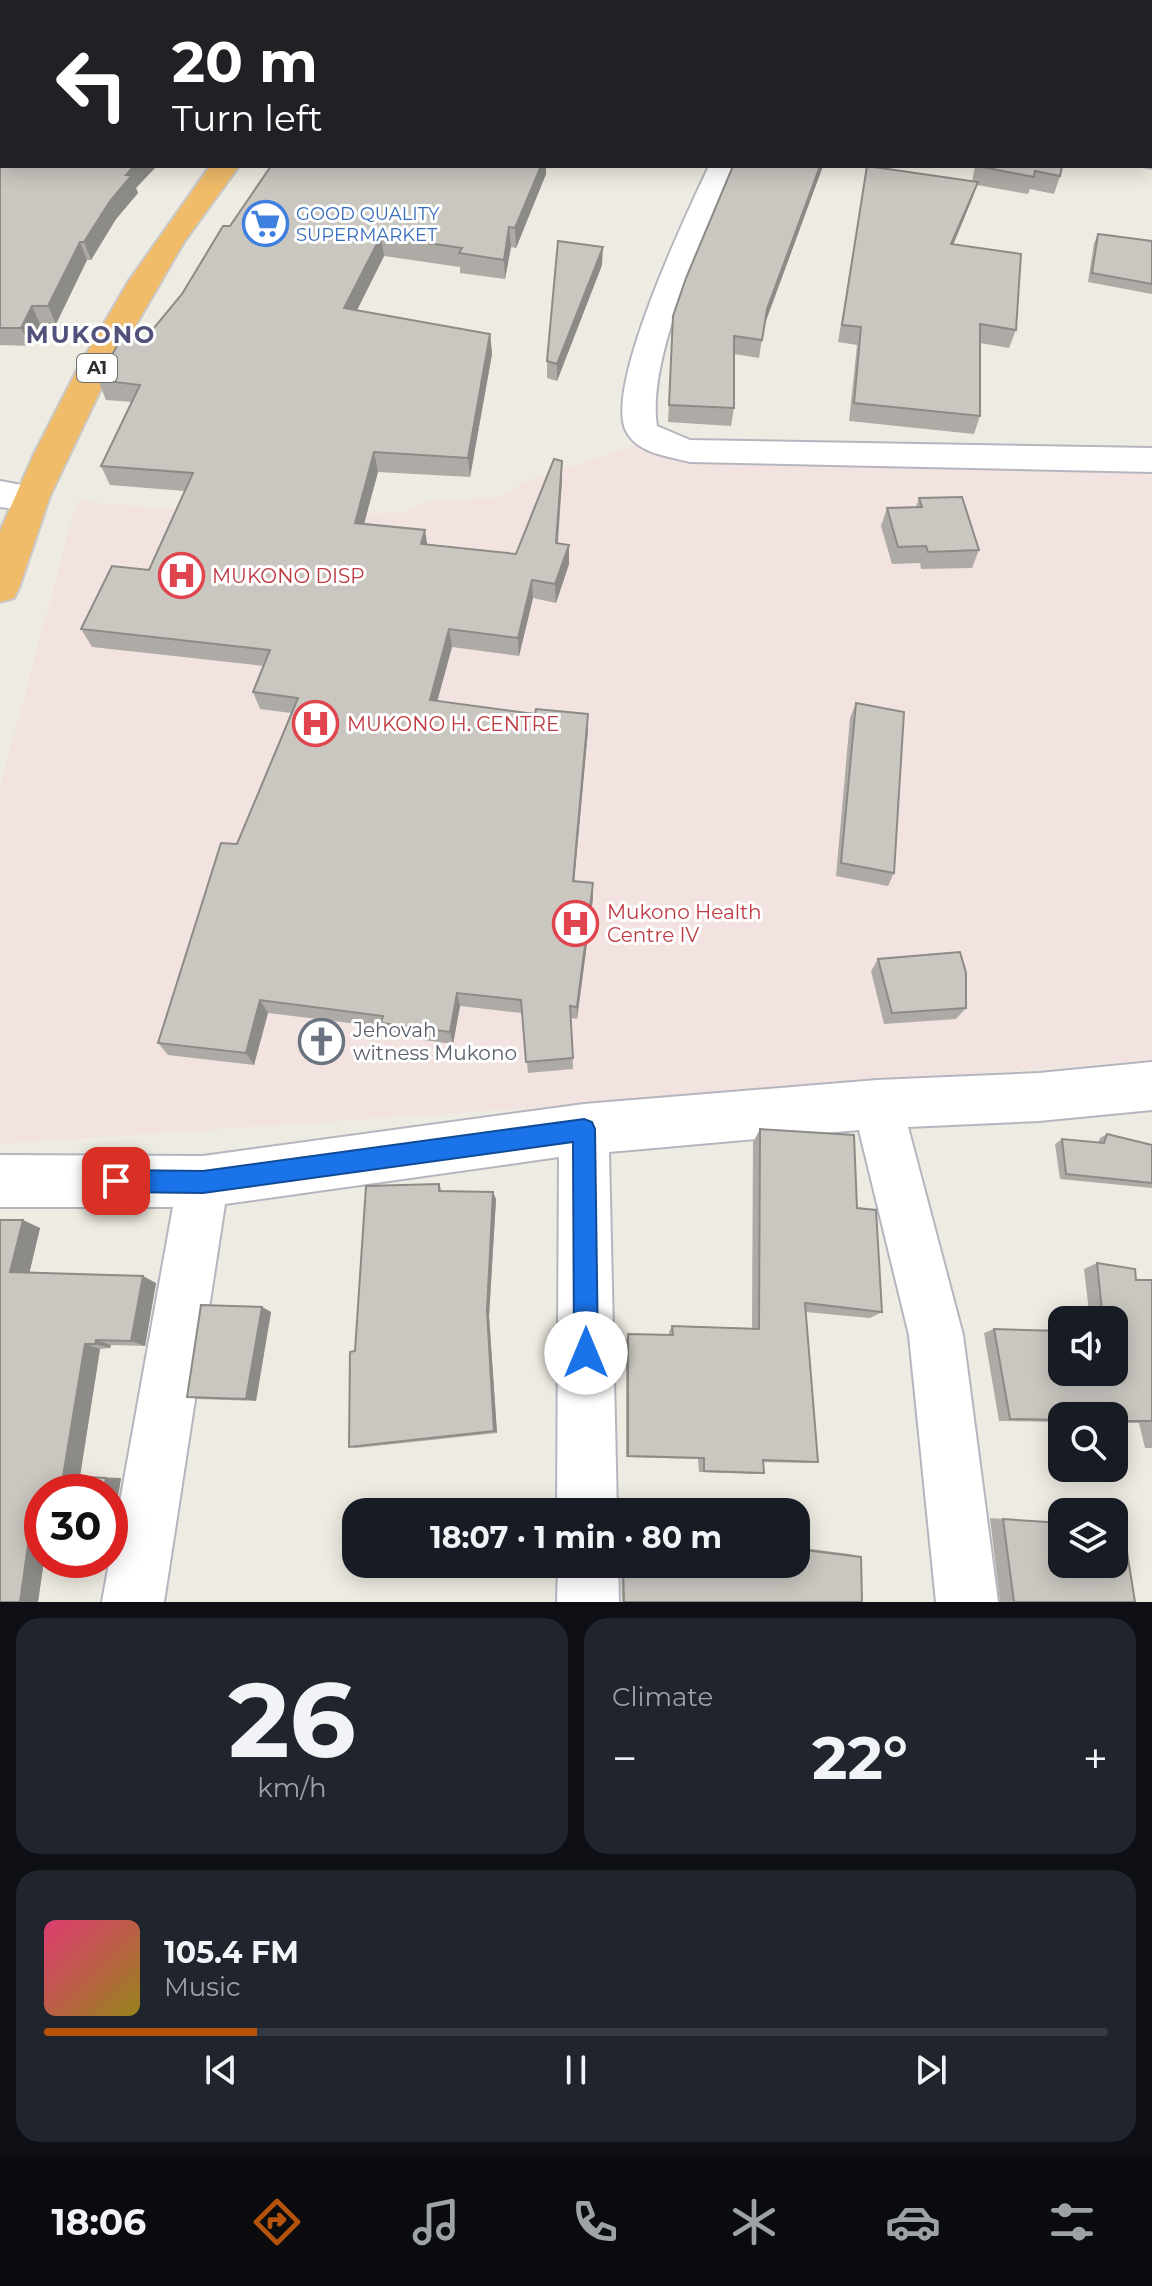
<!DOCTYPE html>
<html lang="en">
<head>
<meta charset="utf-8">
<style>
  :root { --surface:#171b24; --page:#20242c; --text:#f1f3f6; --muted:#9ea1a6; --line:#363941; --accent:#b45309 }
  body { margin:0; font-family:Montserrat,sans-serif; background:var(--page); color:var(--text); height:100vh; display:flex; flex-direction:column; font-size:30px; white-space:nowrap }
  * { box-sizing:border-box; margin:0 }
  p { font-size:26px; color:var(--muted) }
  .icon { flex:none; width:44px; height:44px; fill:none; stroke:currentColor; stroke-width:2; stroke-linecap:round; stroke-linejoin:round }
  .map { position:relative; height:1602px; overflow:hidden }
  .side { display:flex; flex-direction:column; gap:16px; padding:16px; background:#0d0f14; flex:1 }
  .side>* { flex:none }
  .guide { position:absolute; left:0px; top:0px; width:1152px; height:168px; box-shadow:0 4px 20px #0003; background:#202124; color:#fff; overflow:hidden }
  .tools { position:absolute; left:1048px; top:1306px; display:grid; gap:16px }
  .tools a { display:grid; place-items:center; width:80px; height:80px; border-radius:16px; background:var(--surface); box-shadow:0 4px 20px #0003; font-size:40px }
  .speed { position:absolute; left:24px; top:1474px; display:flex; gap:16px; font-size:40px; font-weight:700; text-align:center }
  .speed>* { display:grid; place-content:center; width:104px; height:104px; border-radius:50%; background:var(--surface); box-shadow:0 4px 20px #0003; line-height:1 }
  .speed .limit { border:12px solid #d22; background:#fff; color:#111 }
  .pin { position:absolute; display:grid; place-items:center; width:68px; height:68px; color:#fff; margin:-34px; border-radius:16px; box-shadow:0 4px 12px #0006 }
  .me { position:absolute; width:88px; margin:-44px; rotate:0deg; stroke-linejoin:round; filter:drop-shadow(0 0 6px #0008) }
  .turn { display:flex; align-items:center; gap:28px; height:168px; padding:0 40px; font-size:36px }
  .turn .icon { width:104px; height:104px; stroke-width:2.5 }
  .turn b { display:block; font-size:56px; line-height:68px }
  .big { font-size:60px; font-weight:700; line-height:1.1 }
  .side .widget { flex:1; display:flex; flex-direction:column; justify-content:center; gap:12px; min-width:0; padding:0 28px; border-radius:24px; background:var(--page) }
  .side .dial { align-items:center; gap:0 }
  .dial b { font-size:104px; line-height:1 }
  .song { display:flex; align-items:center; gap:24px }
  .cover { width:96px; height:96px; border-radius:12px; background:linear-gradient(135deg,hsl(340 70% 55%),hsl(50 70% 35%)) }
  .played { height:8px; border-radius:4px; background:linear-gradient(90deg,var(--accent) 20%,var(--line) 20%) }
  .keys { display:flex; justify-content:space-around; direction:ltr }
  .heat { display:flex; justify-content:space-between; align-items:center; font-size:44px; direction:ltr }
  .side .tiles { flex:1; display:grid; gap:16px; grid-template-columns:1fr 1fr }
  .widget:last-child { grid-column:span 2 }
  .trip { position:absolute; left:342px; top:1498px; width:468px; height:80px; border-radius:24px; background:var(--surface); box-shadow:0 4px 20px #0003; font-weight:700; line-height:80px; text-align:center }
  .tab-bar { display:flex; height:128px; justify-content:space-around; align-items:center; background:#090b0e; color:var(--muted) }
  .tab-bar .icon { width:56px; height:56px }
  .tab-bar .selected { color:var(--accent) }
  .tab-bar b { font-size:36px; color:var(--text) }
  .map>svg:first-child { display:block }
  .medical { fill:#f3e3e0 }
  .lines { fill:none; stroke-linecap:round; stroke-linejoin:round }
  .street-casing { stroke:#b5b5c0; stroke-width:4 }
  .secondary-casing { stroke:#b5b5c0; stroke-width:4 }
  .highway-casing { stroke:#c9c9c9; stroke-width:4 }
  .street { fill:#fff; fill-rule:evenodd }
  .secondary { fill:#fff; fill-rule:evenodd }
  .highway { fill:#f1bc69; fill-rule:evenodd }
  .wall { fill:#aeaba6 }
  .shaded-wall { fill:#8d8b87 }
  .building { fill:#cac7c1; stroke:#8d8b87; stroke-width:2 }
  .route { fill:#1a73e8; stroke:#114b97; stroke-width:2 }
  .labels { text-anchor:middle; stroke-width:6; stroke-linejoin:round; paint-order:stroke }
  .far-shop-label { font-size:18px; fill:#366cbe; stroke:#fff; text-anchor:start }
  .shield { fill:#fff; stroke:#6d6d6d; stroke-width:2 }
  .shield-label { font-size:18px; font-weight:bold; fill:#2e2e2e }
  .health-label { font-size:20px; fill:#be3a42; stroke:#fff; text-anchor:start }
  .worship-label { font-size:20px; fill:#5b616d; stroke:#fff; text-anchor:start }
  .far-district-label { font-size:24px; font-weight:bold; letter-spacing:2px; fill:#51517b; stroke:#fff }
</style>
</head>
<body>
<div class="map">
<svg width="1152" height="1602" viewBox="0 0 1152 1602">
  <rect width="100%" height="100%" fill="#eeebe2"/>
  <path class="medical" d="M640 444 747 466 1009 460 1152 461V1060L632 1101 0 1144V787L77 501 234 514 402 513 427 502 500 497 524 482Z"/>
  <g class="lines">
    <defs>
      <path id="street" d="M1152 120V136L1150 137V121Z
        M1150 150 1152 151V168L1144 166H1150Z
        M709 166H735C707 230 646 358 657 426L690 440 1152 448V472L690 462C668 456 638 454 626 431 604 387 687 213 709 166Z
        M1152 1062V1110L1039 1121 908 1127 963 1335 998 1602H936L909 1335 859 1130 609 1152 617 1512H557L559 1157 225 1204 164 1602H102L173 1207H0V1155L203 1156 584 1104 877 1080 1039 1073Z
        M558 1564H618L619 1602H557Z"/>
      <path id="secondary" d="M0 481 44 489 49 498 44 507 31 511 0 507Z"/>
      <path id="highway" d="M351 0H376L350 2Z
        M210 166H239L184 242 111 368 50 496 19 588 14 598 0 602V531L34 454 78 368 128 282Z"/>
    </defs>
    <use href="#street" class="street-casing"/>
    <use href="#secondary" class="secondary-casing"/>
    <use href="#highway" class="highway-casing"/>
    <use href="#street" class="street"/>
    <use href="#secondary" class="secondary"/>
    <use href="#highway" class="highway"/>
  </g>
  <path class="wall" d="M0 146 136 188 138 193 116 219 91 260H87L56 324H40L30 346 0 345Z
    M271 166H546V174L516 248 511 247 505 279 460 273V267L384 256 357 310 490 334 492 354 470 477 378 472 364 524 428 544 516 554 562 480 558 543 569 545V564L556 603 533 598 519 656 452 647 437 701 535 714H588V730L574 881 593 883V898L577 1019 571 1018 573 1069 528 1073 522 1013 460 1006 453 1044 386 1035 383 1027 268 1013 254 1065 168 1055 158 1043 291 713 260 709 253 692 264 666 92 647 81 629 149 570 185 491 110 485 101 466 132 402 106 400 98 380 145 339 182 294Z
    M733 166H823L764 326 759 358 734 354V408L731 426 668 422 673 316Z
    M867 166 972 181 975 166H1062L1060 176 1054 194 1030 189 1028 194 977 185 972 199 953 244 1016 330 1009 348 980 343V416L974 434 849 421 857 345 838 342Z
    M1098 234 1152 241V294L1088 282 1094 243Z
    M602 265 557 381 547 378V361Z
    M919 498 979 550 972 568 921 569 920 563 892 564 881 526 887 508 916 507Z
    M856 703 894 873 888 886 836 876 850 718Z
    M878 959 966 1008 956 1019 884 1024 871 971Z
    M760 1129 857 1208 882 1312 870 1318 805 1312 818 1462 808 1463 763 1462 764 1473 756 1474 699 1472 698 1459 626 1457V1340L628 1334 669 1335V1332L672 1326 752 1328 753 1142Z
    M1107 1134 1152 1145V1188L1060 1179 1055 1144 1062 1139 1098 1143 1100 1138Z
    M439 1184 442 1191 496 1199 489 1316 497 1433 356 1448 349 1447 355 1351Z
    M0 1220 40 1228 29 1273 156 1283 145 1346 111 1345 110 1348 100 1349 80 1476 121 1478 115 1514 42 1492V1560H44L38 1602Z
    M1097 1263 1136 1280H1152V1448H1145L1139 1423H1114V1416H1062V1422L999 1421 984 1333 994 1329 1114 1372V1320H1090L1084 1269Z
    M262 1307 271 1312 256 1401 198 1399 187 1397Z
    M990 1518 1062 1523 1135 1602H1000Z
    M796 1547 849 1554 861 1557 862 1602H622L621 1566 796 1564Z"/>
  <path class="shaded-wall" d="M220 0H242L240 2H218Z
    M588 0H600L599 2H587Z
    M0 36H2V54H0Z
    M134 166H157L136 188 138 193 116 219 91 260 84 242 126 175Z
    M541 166H546V174L516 248 515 228Z
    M820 166H823L764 326 767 309Z
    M978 182 972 199 946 262 951 244Z
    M509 227 511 247 505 279 504 260Z
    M381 236 384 256 348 328 344 308Z
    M80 242 87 260 56 324 48 306Z
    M603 247 602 265 557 381V364Z
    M32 306 40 324 30 346 21 328Z
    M490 334 492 354 470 477 468 458Z
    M374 452 378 472 359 542 355 523Z
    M562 461V480L556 561V543Z
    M425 530 428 549 421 544Z
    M569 545V564L556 603 555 584Z
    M532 580 533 598 519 656 518 638Z
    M449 629 452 647 433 717 430 700Z
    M588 714V730L573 895V881Z
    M593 883V898L577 1019V1007Z
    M457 993 460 1006 453 1044 450 1032Z
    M260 1000 268 1013 254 1065 246 1053Z
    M493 1192 496 1199 489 1316 497 1433 494 1431 487 1311Z
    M23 1220 40 1228 28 1279 10 1272Z
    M143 1276 156 1283 145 1346 131 1341Z
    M262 1307 271 1312 256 1401 246 1399Z
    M96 1340 111 1345 110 1348 95 1344Z
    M85 1344 100 1349 80 1476H63Z
    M106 1478H121L115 1514H110V1492H103Z
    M42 1509V1560H44L38 1602H20L33 1510Z"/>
  <path class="building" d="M0 0H220L218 2H2V36H0Z
    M398 0H588L587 2H396Z
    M804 0H1152V44H1150V2H803Z
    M2 144V166H134L126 175H132L110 201 84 242H80L48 306H32L21 328H0V146Z
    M271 166H541L515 228 509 227 504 260 459 253 462 248 381 236 344 308 490 334 468 458 374 452 355 523 425 530 421 544 516 554 554 459 562 461 556 543 569 545 555 584 532 580 518 638 449 629 430 700 535 714 536 709 588 714 573 881 593 883 577 1007 570 1006 573 1058 526 1062 521 1000 457 993 450 1032 381 1023 383 1016 260 1000 246 1053 158 1043 221 843 237 844 298 698 253 692 270 650 81 629 112 566 149 570 193 473 101 466 140 385 98 380 122 337 145 339 182 294 223 226H230Z
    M733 166H820L767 309 762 340 734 336V408L669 405 673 316 686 278Z
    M867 166 978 182 951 244 1021 254 1016 330 980 324V416L854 403 861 327 842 325Z
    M977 166H1062L1060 176 1035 171 1034 177Z
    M1098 234 1152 241V284L1092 273Z
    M558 241 603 247 557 364 547 361Z
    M962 497 979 550 928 552 926 546 898 547 887 508 922 507 919 498Z
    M856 703 904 712 894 873 841 863Z
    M960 952 966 973V1008L892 1013 878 959Z
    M760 1129 854 1135 857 1208 876 1210 882 1312 805 1303 818 1462 763 1460 764 1473 704 1471V1458L628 1456V1334L673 1335 672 1326 759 1329Z
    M1107 1134 1152 1145V1183L1066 1174 1062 1139 1104 1143Z
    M439 1184V1191L493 1192 487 1311 494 1431 349 1447 350 1352 355 1351 366 1186Z
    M0 1220H23L10 1272 143 1276 131 1341 96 1340 95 1344H85L63 1476 106 1478 103 1492H42V1510H33L20 1602H0Z
    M1097 1263 1135 1269 1136 1280H1152V1421H1114V1416H1062V1420L1010 1419 994 1329 1062 1331V1372H1114V1320H1103Z
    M201 1305 262 1307 246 1399 187 1397Z
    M1003 1519 1062 1523V1564H1114V1527H1123L1135 1602H1014Z
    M796 1549 861 1557 862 1602H624L623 1567 619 1564H796Z"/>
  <path class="route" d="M584 1119 592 1122 595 1129 598 1353 594 1361 586 1365 578 1361 574 1353 573 1142 203 1193 116 1192 108 1189 105 1181 108 1174 116 1170 203 1171Z"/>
  <defs>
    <symbol id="supermarket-ring" viewBox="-11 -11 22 22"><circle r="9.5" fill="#fff" stroke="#3f7fe0" stroke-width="1.5"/><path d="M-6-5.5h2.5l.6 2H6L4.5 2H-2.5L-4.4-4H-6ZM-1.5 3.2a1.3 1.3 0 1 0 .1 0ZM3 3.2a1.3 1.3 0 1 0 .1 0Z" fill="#3f7fe0"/></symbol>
    <symbol id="hospital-ring" viewBox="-11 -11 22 22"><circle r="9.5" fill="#fff" stroke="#e0444e" stroke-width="1.5"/><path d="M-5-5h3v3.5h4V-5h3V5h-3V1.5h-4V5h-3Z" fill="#e0444e"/></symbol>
    <symbol id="church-ring" viewBox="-11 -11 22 22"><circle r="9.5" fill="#fff" stroke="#6b7280" stroke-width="1.5"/><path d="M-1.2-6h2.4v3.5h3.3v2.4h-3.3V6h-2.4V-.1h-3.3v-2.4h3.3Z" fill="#6b7280"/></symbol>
  </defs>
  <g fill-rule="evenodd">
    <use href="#supermarket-ring" x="240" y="198" width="51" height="51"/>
    <use href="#hospital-ring" x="156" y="550" width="51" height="51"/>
    <use href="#hospital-ring" x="290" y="698" width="51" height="51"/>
    <use href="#hospital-ring" x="550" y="898" width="51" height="51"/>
    <use href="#church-ring" x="296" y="1016" width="51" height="51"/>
  </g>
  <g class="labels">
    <g class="far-shop-label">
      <text x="296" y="220">GOOD QUALITY<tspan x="296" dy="21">SUPERMARKET</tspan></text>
    </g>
    <rect class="shield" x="77" y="354" width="40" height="28" rx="6"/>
    <g class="shield-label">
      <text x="97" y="374">A1</text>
    </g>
    <g class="health-label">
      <text x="212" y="583">MUKONO DISP</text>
      <text x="347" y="731">MUKONO H. CENTRE</text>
      <text x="607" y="919">Mukono Health<tspan x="607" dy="23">Centre IV</tspan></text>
    </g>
    <g class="worship-label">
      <text x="353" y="1037">Jehovah<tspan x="353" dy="23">witness Mukono</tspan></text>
    </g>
    <g class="far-district-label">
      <text x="91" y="343">MUKONO</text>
    </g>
  </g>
</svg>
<div class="tools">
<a><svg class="icon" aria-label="sound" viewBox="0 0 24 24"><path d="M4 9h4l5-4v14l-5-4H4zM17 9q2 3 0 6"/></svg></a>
<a><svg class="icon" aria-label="search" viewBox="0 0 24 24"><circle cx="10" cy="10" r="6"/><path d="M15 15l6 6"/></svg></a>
<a><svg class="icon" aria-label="layers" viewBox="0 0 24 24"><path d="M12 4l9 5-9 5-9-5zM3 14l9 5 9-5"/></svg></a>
</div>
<div class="speed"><div class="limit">30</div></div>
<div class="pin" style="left:116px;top:1181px;background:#d93025"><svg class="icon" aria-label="arrive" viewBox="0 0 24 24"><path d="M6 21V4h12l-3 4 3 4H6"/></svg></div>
<svg class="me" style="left:586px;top:1353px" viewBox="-20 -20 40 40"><circle r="19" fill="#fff"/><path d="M0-13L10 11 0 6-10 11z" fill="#1a73e8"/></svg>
<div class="trip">18:07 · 1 min · 80 m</div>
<div class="guide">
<div class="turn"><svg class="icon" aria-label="left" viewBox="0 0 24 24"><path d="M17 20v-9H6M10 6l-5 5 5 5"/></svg><div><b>20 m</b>Turn left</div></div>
</div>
</div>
<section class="side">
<div class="tiles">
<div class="widget dial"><b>26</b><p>km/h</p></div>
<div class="widget"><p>Climate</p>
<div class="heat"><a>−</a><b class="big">22°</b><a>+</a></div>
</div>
<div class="widget">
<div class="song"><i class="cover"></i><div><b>105.4 FM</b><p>Music</p></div></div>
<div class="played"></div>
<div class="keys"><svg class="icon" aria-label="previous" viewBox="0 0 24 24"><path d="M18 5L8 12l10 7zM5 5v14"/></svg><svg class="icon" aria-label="pause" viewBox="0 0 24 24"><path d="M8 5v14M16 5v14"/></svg><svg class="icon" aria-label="next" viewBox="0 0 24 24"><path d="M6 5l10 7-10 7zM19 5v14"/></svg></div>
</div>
</div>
</section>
<nav class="tab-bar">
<b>18:06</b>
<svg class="icon selected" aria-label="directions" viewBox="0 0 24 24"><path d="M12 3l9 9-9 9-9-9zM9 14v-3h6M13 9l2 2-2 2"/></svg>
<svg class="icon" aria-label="music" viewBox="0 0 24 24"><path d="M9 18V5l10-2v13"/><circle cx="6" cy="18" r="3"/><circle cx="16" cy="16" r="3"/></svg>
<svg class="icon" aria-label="phone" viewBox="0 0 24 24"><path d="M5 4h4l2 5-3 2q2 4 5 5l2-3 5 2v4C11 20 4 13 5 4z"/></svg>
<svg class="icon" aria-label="climate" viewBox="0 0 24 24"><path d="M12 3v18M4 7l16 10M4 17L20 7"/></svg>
<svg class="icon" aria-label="car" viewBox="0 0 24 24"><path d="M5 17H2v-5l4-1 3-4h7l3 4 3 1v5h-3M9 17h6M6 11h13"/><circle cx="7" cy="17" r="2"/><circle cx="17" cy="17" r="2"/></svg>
<svg class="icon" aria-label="filters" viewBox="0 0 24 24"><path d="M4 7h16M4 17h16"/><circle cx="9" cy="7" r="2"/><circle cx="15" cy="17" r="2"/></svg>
</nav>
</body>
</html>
